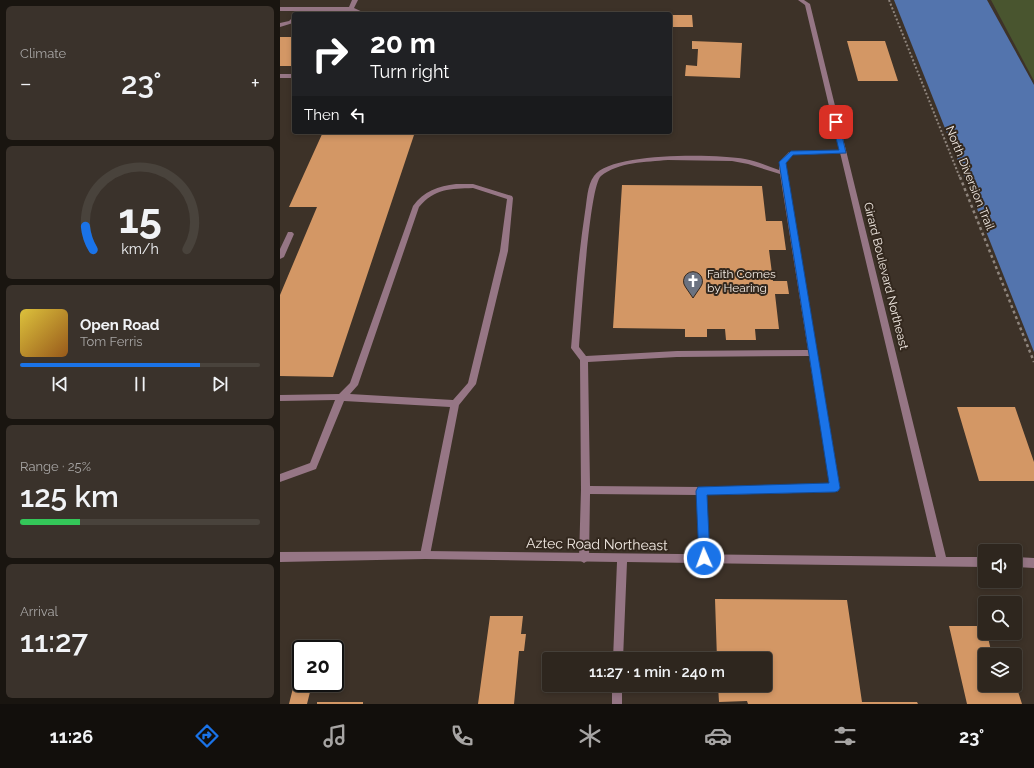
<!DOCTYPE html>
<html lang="en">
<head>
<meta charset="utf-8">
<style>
  :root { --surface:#2e261e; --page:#3a322b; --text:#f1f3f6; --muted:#a7a5a4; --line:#49433c; --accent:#1a73e8 }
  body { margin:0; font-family:Raleway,sans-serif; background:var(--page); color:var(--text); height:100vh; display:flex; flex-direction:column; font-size:15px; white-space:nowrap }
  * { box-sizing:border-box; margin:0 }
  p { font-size:13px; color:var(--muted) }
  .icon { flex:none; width:22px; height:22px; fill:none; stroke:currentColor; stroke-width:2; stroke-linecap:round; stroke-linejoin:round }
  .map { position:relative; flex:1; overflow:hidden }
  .sheet { display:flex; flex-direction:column; gap:6px; padding:6px; background:#191510; width:280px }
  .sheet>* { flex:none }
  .hud { position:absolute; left:12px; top:12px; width:380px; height:122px; border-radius:4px; box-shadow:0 2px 6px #0003,0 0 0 1px var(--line); background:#202124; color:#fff; overflow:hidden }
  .fabs { position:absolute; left:698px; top:544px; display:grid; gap:8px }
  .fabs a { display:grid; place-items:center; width:44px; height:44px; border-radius:4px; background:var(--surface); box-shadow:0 2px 6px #0003,0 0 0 1px var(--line); font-size:20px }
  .speed { position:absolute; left:12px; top:640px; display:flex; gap:8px; font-size:20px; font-weight:700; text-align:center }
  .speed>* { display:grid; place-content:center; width:52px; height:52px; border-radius:50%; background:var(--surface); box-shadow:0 2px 6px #0003,0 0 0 1px var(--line); line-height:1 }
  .speed .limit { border:2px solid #111; border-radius:6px; background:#fff; color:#111 }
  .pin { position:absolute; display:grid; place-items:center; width:34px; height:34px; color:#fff; margin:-17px; border-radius:8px; box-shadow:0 2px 6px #0006 }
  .me { position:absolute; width:44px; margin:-22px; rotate:358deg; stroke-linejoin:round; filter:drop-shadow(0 0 3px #0008) }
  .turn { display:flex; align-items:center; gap:14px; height:84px; padding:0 12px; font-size:18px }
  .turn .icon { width:52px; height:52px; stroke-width:2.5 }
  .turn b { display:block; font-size:28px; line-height:34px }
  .then { display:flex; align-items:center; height:38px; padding:0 12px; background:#0003; gap:8px; font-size:15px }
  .big { font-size:30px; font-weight:600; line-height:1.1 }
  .sheet .card { flex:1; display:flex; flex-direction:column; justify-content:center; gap:6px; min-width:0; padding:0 14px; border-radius:6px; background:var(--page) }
  .sheet .dial { align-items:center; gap:0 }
  .dial svg { height:104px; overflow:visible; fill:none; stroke:var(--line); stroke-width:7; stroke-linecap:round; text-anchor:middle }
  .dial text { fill:var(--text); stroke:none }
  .song { display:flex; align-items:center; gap:12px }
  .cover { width:48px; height:48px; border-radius:6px; background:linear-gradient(135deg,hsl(50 70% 55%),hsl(30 70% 35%)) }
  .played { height:4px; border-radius:2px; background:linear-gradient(90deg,var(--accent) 75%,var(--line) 75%) }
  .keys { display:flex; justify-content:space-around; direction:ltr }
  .heat { display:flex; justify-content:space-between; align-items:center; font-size:22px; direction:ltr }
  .charge { height:6px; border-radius:3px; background:linear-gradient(90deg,#34c759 25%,var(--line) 0) }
  .trip { position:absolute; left:262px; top:652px; width:230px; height:40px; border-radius:4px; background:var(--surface); box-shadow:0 2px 6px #0003,0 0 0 1px var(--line); font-weight:600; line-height:40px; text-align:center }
  .dock { display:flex; height:64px; justify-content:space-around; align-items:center; background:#120f0c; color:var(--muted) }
  .dock .icon { width:28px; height:28px }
  .dock .active { color:var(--accent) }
  .dock b { font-size:18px; color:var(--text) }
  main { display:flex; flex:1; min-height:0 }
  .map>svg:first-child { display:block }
  .green { fill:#49552f }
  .water { fill:#5374ad }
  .building { fill:#d39765 }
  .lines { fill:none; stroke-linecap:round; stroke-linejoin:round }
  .path-far1 { stroke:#8f857d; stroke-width:2; stroke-dasharray:2 2; stroke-linecap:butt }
  .path { stroke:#8f857d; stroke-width:2.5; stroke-dasharray:3 3; stroke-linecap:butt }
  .lane { fill:#967685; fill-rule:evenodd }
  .street { fill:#967685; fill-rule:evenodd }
  .route { fill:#1a73e8; stroke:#114b97 }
  .labels { text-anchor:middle; stroke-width:4; stroke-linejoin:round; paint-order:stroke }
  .street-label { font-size:12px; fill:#f2eae3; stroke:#33281e }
  .poi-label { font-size:12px; fill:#f2eae3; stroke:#33281e; text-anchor:start }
  .near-street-label { font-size:14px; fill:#f2eae3; stroke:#33281e }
</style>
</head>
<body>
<main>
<section class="sheet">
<div class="card"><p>Climate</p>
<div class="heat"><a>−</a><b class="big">23°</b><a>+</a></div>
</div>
<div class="card dial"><svg viewBox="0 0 100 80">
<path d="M14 69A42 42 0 1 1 86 69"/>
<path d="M14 69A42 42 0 0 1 8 51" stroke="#1a73e8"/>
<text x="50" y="56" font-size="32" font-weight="700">15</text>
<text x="50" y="72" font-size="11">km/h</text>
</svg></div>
<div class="card">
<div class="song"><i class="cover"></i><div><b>Open Road</b><p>Tom Ferris</p></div></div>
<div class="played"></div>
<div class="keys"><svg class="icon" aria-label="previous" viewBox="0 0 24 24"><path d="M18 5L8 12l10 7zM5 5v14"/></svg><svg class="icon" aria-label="pause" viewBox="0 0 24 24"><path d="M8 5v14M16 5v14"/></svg><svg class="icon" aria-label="next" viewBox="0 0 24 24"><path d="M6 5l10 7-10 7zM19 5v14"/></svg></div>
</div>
<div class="card"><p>Range · 25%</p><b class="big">125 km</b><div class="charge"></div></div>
<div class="card"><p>Arrival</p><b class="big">11:27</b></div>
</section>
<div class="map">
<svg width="754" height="704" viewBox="0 0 754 704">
  <rect width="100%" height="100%" fill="#3d3228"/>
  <path class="green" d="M711 0H754V81Z"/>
  <path class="water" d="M614 0H707L754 85V352Z"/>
  <path class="building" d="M390 15H412L413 27H390Z
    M0 37H14V66H0Z
    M412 41 462 43 460 78 405 76 406 65 417 66 418 49H412Z
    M567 41H605L618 81H578Z
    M43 132H135L53 377 0 376V295L37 207H9Z
    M342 185 482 186 486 221H502L506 250H489L493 281H507L509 294H495L499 329H475L476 340H446L445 329H427V337H405V329L333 328Z
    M677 407H735L754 462V481H699Z
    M435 599 567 600 582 702H637L638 704H468L467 701 439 702 438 685H485V659H437Z
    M210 616H243L241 634H246L244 651H239L234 704H198Z
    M669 626H705V633H707L712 655H705V685H735V682L742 704H687Z
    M13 688H31L27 704H9Z
    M37 702H83V704H37Z"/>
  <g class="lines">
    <path class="path-far1" d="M609 0 680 178"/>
    <path class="path" d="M680 177 754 362"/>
    <path class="lane" d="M72 0H78L74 8 87 14H79L70 11H0V7H69Z
      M14 16 13 23 0 27V23L9 21Z
      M0 74H14V78H0Z
      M563 150 566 152 565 153 513 155 505 162 560 488 558 491 555 492 426 495 429 558 427 561 424 563 421 561 419 558 417 495 310 494 309 558 307 561 304 563 301 561 299 558 301 490 300 360 291 348C295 302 298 257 305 212 307 201 307 185 314 176 331 152 436 154 465 159 476 161 488 166 499 170V162L509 152ZM388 160 452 161 468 164 500 174 528 350 397 351 306 356 299 347C301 324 309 186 321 176 338 162 366 162 388 160ZM529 356 550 484 421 487 310 486 308 362 397 357Z
      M176 184H193L232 196 233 198 228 251 196 384 179 405 150 555 148 558 145 559 142 558 140 555 170 407 64 401 36 469 0 482V474L30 463 55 400 0 401V395L59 394 70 383 133 206C144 191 158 186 176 184ZM193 188 227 199 220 251 188 383 173 400 70 394 78 385 139 207C155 188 170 189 193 188Z
      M8 232H12L14 234 4 257 0 259V249Z"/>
    <path class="street" d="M518 0H524L530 4 666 557H705V567L347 562 343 659H333L337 562 145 559 0 562V552L145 551 656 557 525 5Z
      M735 557 754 558V568L735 567Z
      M332 685H342V704H332Z"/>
  </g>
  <path class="route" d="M556 120 559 122 566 153 513 155 506 163 560 488 558 491 555 492 427 495 430 558 428 562 424 564 420 562 419 558 416 491 418 487 549 483 499 162 511 151 559 150 552 122Z"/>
  <defs>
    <symbol id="church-pin" viewBox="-11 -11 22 30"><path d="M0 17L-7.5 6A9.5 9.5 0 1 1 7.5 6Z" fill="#6b7280" stroke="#33281e"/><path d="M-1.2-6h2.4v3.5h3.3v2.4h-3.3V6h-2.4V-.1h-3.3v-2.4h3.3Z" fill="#fff"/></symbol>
  </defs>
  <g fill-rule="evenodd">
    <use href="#church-pin" x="402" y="270" width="22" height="30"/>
  </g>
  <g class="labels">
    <g class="street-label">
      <text transform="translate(690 178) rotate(68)" y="4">North Diversion Trail</text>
      <text transform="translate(606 276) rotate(76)" y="4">Girard Boulevard Northeast</text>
    </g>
    <g class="poi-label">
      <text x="427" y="278">Faith Comes<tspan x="427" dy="14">by Hearing</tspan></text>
    </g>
    <g class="near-street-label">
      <text transform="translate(317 544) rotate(1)" y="5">Aztec Road Northeast</text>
    </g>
  </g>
</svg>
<div class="fabs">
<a><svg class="icon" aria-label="sound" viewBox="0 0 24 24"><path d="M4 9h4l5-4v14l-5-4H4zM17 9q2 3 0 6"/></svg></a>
<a><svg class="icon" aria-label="search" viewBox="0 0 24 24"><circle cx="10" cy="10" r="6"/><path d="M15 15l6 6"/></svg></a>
<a><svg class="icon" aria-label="layers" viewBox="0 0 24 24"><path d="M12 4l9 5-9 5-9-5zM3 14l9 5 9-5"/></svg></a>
</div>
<div class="speed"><div class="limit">20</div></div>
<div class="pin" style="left:556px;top:122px;background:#d93025"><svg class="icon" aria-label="arrive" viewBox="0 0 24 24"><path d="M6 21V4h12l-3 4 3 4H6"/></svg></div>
<svg class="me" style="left:424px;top:558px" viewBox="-20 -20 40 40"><circle r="17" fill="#1a73e8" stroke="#fff" stroke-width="3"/><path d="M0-11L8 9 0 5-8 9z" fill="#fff"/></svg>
<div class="trip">11:27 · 1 min · 240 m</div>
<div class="hud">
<div class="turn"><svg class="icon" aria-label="right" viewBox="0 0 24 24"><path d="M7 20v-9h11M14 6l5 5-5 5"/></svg><div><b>20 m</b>Turn right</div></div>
<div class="then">Then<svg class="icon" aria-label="left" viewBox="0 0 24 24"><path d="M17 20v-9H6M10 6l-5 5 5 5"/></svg></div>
</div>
</div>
</main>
<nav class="dock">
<b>11:26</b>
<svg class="icon active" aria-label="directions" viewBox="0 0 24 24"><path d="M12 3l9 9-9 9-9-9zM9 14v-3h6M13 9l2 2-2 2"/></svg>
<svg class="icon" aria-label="music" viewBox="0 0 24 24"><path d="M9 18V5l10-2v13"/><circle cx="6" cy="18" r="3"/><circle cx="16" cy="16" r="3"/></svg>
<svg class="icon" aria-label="phone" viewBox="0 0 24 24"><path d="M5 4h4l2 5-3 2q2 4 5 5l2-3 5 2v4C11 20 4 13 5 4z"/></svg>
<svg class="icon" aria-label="climate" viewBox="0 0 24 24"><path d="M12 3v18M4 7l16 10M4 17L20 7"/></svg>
<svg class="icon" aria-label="car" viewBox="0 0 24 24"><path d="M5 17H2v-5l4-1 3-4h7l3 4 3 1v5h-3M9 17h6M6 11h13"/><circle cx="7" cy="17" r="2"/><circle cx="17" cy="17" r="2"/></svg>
<svg class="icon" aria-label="filters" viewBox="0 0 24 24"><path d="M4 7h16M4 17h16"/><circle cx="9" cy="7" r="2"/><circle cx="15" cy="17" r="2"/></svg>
<b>23°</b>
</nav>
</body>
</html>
